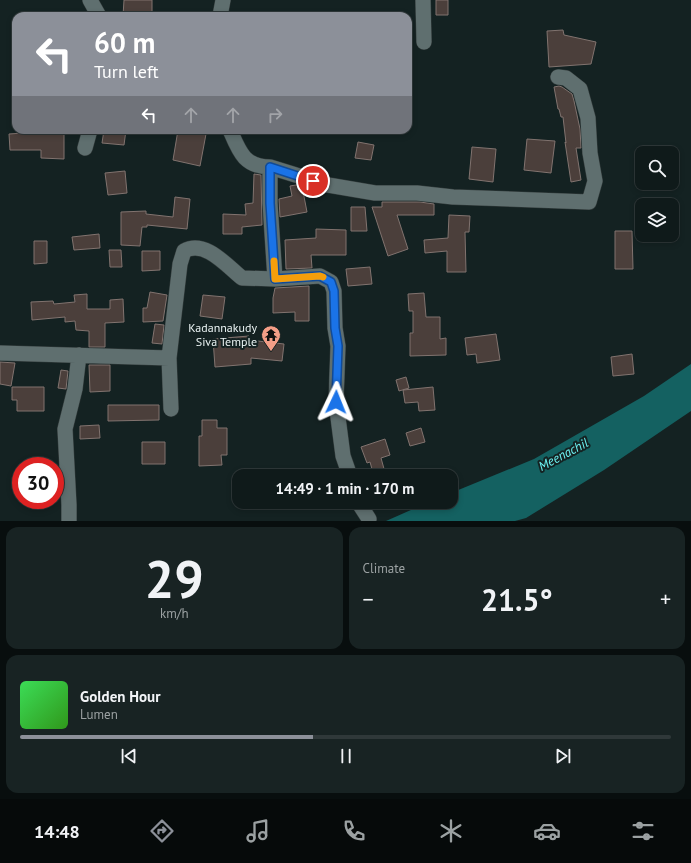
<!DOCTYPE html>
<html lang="en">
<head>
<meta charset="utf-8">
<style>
  :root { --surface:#0f1a1a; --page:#182323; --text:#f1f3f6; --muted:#9ba1a2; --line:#2f3839; --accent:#8c9099 }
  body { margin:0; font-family:"PT Sans",sans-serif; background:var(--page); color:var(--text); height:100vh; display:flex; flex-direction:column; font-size:15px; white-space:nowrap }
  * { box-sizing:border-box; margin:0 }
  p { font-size:13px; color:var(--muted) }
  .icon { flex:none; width:22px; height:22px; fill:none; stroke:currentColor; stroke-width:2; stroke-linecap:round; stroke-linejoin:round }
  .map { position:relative; height:521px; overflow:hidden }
  .panel { display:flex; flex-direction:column; gap:6px; padding:6px; background:#080e0e; flex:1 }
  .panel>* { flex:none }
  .banner { position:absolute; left:12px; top:12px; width:400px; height:122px; border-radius:12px; box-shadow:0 2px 6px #0003,0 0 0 1px var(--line); background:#8c9099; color:#fff; overflow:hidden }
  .buttons { position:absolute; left:635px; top:146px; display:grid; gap:8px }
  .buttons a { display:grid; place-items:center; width:44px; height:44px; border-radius:8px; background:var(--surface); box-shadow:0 2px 6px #0003,0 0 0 1px var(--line); font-size:20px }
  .speed { position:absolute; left:12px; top:457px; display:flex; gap:8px; font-size:20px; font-weight:700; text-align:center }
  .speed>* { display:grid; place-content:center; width:52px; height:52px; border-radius:50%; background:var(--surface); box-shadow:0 2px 6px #0003,0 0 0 1px var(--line); line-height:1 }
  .speed .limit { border:6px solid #d22; background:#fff; color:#111 }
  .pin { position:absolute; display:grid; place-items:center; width:34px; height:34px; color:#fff; margin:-17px; border:2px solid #fff; border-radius:50%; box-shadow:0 1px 4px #0007 }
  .me { position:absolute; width:44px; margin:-22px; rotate:2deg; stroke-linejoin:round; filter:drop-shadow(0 0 3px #0008) }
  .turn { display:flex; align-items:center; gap:14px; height:84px; padding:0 16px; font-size:18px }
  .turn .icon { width:52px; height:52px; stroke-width:2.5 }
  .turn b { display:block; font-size:28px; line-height:34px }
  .lanes { display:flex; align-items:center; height:38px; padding:0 16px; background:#0003; justify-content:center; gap:20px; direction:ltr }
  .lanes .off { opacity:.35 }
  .big { font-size:30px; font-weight:700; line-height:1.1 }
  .panel .card { flex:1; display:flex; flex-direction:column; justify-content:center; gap:6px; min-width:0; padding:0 14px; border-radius:12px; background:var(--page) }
  .panel .dial { align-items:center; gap:0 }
  .dial b { font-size:52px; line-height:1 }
  .song { display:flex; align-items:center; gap:12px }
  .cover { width:48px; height:48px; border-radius:6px; background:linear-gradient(135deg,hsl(130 70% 55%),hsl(110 70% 35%)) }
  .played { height:4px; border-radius:2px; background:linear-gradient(90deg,var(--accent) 45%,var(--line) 45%) }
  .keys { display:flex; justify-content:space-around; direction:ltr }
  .heat { display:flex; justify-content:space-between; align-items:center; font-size:22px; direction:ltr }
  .panel .tiles { flex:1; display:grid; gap:6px; grid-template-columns:1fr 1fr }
  .card:last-child { grid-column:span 2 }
  .trip { position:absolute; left:232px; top:469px; width:226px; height:40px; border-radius:12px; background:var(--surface); box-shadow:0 2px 6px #0003,0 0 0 1px var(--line); font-weight:700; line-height:40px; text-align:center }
  .tab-bar { display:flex; height:64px; justify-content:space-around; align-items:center; background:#060a0a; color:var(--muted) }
  .tab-bar .icon { width:28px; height:28px }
  .tab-bar .selected { color:var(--accent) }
  .tab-bar b { font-size:18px; color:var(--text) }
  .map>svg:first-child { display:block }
  .water { fill:#146161 }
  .building { fill:#4b3f3b; stroke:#81736f }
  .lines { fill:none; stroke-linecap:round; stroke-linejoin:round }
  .minor-casing { stroke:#353e3e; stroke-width:16 }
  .minor { stroke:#5f6f6f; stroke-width:15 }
  .route-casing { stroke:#114b97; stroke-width:10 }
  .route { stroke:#1a73e8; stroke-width:7 }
  .slow { stroke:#f59e0b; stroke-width:7 }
  .labels { text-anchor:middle; stroke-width:4; stroke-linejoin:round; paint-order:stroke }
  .poi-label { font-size:12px; fill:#eaf3f3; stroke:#142222; text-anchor:end }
  .water-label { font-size:13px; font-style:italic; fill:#6df4f4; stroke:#142222 }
</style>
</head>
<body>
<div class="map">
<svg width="691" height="521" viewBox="0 0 691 521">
  <rect width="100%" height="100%" fill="#142222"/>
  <path class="water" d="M691 364V411L604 470 526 518 515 521H386L429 502H451V493L534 459 644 396Z"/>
  <path class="building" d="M124 0H152V16H123Z
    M436 0H448V15H436Z
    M563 30 564 35 596 42 591 64 549 67 547 31Z
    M559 86 562 87 572 94 574 101 580 129 581 148H576L581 180 571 182 565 142 566 143 563 117H561L559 109H558L554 87Z
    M104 130H126L124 145 102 143Z
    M178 130H186L206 134 200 166 173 160Z
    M37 132H64V159L41 158V150H10L9 134Z
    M527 139 555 141 551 173 524 170Z
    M358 142 374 145 371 160 355 158Z
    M472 147 496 149 493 182 469 179Z
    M125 171 127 193 108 195 105 173Z
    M254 174 261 175 262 225 242 227V234H223V214L246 215 245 204 253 203Z
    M296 185 302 186 307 212 280 217 279 199 292 196 290 186Z
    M175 197 190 199 187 229 147 225V227H142L140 246 121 245V212L146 211V214L173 217Z
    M382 202H420L434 204V215H397L408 249 388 256 372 207H382Z
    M351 207H365L367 231H351Z
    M449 215 470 216 469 232H465L466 272H447V251L425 253 424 240 448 238Z
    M316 229 346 230V255H311L312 268 286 269 285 240 316 238Z
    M615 231H632L633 269H615Z
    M99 234 100 248 74 250 72 237Z
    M34 241H47V263L34 264Z
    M109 250H121L122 267H110Z
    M142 251H160V270L142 271Z
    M370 267 372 284 348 286 346 269Z
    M309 286V321H295V312L273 313V298L275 288Z
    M150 292 167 295 163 321 143 322V308H147Z
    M424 293 426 317H440V339L446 338V355L410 356V333H413V311H409L408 294Z
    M87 294V309H110V300L123 299 124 322 105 323V347H89V331L76 330 75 321 65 322V317L32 320 31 302 53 301 54 304 75 302 74 295Z
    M203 295 225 297 222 319 200 316Z
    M155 324 164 325 162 344 152 343Z
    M496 334 500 360 477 363 476 354 467 355 465 338Z
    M249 336V340L284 344 282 361 251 358V364L215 367 213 339Z
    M632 354 634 374 613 376 611 357Z
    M0 362 15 363 11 386 0 384Z
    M89 365H110V391L90 392Z
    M61 370 68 371 66 389 58 388Z
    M406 377 409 388 399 391 396 380Z
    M12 387H44V411H17V400H12Z
    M433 387 435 410 419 411 418 402 405 403 403 390Z
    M108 405H159V420L108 421Z
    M202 420H217V428H227V455H221L222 465 199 466V436H202Z
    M99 425 100 438 80 439V426Z
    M421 428 425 442 410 446 406 433Z
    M385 439 390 455 381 458 386 476H374L370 462 367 463 361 447Z
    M142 442H165V464H142Z"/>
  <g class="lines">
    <defs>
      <path id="minor" d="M90 0 99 16
        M423 0 424 42
        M220 16 223 0
        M230 130C239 151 244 167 270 167L328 185 375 193H417L453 197 589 202 595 181 590 153 588 118 580 89 566 78 558 77
        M85 148 90 130
        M270 167V203L275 279
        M0 353 169 358
        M171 409 169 358 180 264 184 251C205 239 227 266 242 278L275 279 320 276 331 282 334 291 335 328 338 346 336 402 343 456 350 476
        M358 502 369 519
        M69 521V505L65 429 75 389 79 355"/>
    </defs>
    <use href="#minor" class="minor-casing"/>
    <use href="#minor" class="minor"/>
  </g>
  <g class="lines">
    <defs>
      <path id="route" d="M313 181 270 167V203L275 279 320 276 331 282 334 291 335 328 338 346 336 402"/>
    </defs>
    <use href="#route" class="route-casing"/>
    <use href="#route" class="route"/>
    <path class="slow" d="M274 261 275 279 320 276 323 277"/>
  </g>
  <defs>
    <symbol id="temple-pin" viewBox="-11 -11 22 30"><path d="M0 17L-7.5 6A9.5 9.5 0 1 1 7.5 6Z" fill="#f49e87" stroke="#142222"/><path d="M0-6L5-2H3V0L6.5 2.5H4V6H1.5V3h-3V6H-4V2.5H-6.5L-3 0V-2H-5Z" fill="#111"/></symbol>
  </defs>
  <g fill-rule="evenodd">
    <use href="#temple-pin" x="260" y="324" width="22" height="30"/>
  </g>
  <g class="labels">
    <g class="poi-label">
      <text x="257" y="332">Kadannakudy<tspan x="257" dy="14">Siva Temple</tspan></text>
    </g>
    <g class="water-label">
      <text transform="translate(563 454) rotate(-28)" y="5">Meenachil</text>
    </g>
  </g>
</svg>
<div class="buttons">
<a><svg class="icon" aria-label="search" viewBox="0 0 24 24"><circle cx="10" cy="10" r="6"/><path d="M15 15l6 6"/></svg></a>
<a><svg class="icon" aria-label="layers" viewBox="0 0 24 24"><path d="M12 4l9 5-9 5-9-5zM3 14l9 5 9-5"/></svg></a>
</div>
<div class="speed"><div class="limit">30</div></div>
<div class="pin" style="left:313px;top:181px;background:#d93025"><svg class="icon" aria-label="arrive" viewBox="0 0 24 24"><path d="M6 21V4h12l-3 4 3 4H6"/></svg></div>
<svg class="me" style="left:336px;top:402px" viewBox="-20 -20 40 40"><path d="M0-17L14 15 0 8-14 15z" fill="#1a73e8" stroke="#fff" stroke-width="4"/></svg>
<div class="trip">14:49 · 1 min · 170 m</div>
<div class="banner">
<div class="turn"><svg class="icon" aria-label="left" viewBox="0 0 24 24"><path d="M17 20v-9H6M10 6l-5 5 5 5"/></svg><div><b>60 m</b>Turn left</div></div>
<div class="lanes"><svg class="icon" aria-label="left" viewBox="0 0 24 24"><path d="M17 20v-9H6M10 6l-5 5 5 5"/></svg><svg class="icon off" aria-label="ahead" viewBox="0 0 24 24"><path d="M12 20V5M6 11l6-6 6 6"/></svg><svg class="icon off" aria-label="ahead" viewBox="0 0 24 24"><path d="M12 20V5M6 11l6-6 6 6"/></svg><svg class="icon off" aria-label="right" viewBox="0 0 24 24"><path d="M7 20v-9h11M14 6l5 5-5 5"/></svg></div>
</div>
</div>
<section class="panel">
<div class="tiles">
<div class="card dial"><b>29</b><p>km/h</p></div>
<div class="card"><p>Climate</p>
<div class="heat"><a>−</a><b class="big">21.5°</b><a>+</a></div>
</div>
<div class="card">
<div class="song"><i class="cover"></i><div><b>Golden Hour</b><p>Lumen</p></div></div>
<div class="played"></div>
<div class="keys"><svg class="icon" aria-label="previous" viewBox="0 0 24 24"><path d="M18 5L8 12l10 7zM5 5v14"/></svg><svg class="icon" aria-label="pause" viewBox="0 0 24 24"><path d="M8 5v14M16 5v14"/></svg><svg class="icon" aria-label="next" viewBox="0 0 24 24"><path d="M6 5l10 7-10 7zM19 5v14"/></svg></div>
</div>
</div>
</section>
<nav class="tab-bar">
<b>14:48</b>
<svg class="icon selected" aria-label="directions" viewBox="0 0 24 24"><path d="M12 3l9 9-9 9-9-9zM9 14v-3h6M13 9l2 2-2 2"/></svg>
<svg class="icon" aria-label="music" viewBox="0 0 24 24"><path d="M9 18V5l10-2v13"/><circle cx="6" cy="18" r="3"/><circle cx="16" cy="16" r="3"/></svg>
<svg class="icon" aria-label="phone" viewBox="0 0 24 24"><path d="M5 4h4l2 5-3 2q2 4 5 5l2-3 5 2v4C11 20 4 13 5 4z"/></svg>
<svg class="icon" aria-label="climate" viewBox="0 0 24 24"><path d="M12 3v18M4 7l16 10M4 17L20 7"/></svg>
<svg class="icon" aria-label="car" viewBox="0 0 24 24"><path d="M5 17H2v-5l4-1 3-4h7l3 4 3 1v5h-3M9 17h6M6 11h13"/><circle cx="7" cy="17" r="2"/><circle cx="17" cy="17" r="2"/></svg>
<svg class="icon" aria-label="filters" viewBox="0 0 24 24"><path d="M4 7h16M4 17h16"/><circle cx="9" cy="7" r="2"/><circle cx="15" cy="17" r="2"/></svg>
</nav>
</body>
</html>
